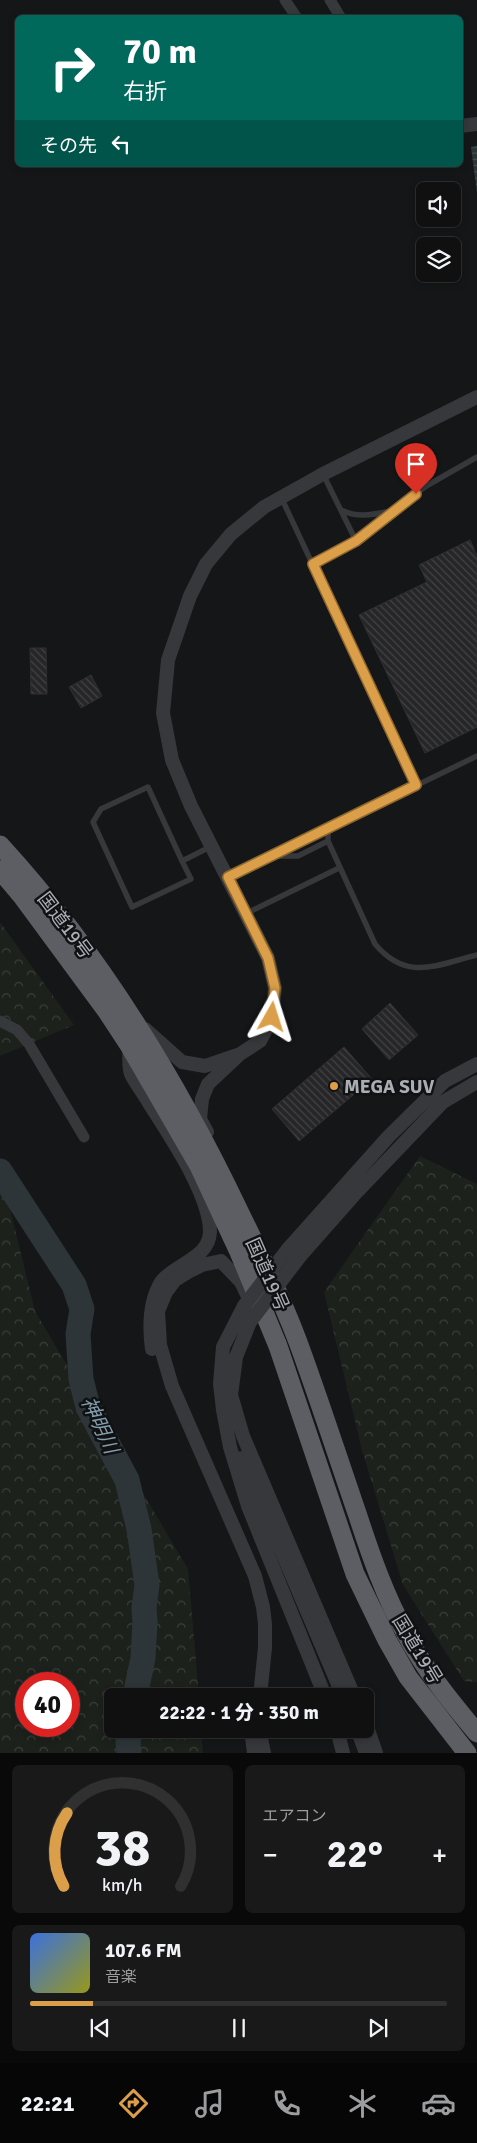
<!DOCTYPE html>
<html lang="ja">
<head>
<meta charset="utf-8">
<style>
  :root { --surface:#101011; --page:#19191a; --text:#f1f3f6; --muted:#9c9d9f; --line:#303031; --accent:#db9f49 }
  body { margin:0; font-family:Signika,"Noto Sans JP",sans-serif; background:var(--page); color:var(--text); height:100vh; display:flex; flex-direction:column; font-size:19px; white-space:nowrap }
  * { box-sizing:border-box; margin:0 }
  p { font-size:16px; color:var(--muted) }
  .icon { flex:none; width:28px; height:28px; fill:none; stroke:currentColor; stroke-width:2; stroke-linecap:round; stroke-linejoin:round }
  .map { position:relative; height:1753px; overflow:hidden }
  .panel { display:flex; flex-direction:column; gap:12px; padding:12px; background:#090909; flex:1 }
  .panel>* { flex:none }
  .hud { position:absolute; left:15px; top:15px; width:448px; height:152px; border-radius:8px; box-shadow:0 2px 8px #0003,0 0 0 1px var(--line); background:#00695c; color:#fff; overflow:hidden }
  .controls { position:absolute; left:416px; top:182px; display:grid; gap:10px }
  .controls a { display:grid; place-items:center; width:45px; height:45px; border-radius:8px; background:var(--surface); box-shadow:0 2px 8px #0003,0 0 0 1px var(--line); font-size:25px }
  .speed { position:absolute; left:15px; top:1672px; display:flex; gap:10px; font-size:25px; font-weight:700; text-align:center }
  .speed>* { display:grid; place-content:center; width:65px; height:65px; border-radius:50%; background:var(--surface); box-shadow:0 2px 8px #0003,0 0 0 1px var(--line); line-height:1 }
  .speed .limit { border:8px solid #d22; background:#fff; color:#111 }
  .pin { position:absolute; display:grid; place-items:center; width:42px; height:42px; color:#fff; margin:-51px -21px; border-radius:50% 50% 50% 0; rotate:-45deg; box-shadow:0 0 5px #0007 }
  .pin .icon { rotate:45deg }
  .me { position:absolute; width:55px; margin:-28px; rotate:6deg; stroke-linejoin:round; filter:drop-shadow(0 0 4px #0008) }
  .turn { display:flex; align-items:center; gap:18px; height:105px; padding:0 25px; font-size:22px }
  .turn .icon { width:65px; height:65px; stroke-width:2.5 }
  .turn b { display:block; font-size:35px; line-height:42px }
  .then { display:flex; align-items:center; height:48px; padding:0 25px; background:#0003; gap:10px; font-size:19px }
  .big { font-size:38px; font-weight:800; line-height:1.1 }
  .panel .tile { flex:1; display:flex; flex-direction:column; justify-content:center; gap:8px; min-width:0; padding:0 18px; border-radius:8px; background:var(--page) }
  .panel .dial { align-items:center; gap:0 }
  .dial svg { height:130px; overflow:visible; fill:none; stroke:var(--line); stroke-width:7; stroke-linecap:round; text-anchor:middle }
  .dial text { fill:var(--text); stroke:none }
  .song { display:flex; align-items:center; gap:15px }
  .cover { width:60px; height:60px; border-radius:8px; background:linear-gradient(135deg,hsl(220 70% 55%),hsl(60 70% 35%)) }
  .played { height:5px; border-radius:2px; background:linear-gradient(90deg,var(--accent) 15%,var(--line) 15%) }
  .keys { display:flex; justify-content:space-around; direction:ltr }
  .heat { display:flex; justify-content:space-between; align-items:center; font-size:28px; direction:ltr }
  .panel .tiles { flex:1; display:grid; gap:12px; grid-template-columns:1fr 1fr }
  .tile:last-child { grid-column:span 2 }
  .trip { position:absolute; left:104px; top:1688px; width:270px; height:50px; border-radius:8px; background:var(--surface); box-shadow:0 2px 8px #0003,0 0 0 1px var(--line); font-weight:800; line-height:50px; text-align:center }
  .dock { display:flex; height:80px; justify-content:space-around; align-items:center; background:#060607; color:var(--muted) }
  .dock .icon { width:35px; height:35px }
  .dock .active { color:var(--accent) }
  .dock b { font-size:22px; color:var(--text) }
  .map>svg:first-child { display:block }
  .forest { fill:url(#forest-crowns); fill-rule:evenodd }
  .water { fill:url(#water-rules) }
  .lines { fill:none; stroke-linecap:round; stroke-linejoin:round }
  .river { stroke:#2d3539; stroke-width:25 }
  .building { fill:url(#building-back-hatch); stroke:#303033 }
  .service { stroke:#37383b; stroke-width:5.5 }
  .minor { stroke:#37383b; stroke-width:11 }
  .tertiary { stroke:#37383b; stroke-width:14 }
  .trunk { stroke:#5c5e63; stroke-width:19 }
  .tertiary-bridge { stroke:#37383b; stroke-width:14 }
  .route-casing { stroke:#8e672f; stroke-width:12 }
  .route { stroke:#db9f49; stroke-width:9 }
  .poi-dot { fill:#db9f49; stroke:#101112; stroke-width:2 }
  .labels { text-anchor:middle; stroke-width:5; stroke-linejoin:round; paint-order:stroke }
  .street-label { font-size:19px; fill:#a9aeb5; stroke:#101112 }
  .poi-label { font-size:19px; font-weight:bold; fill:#a9aeb5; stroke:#101112; text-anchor:start }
  .water-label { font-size:20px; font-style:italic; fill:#849cac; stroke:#101112 }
</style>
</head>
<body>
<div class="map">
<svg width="477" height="1753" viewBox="0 0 477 1753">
  <defs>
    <pattern id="forest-crowns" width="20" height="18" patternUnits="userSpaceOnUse" patternTransform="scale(1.25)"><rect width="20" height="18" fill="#1c211c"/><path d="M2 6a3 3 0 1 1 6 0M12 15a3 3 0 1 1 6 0" fill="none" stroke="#3a3f3b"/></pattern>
    <pattern id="water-rules" width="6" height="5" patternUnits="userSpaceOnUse" patternTransform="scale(1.25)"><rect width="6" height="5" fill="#2d3539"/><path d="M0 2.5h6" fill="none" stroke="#495053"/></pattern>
    <pattern id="building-back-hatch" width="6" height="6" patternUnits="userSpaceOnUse" patternTransform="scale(1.25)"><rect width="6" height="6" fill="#262628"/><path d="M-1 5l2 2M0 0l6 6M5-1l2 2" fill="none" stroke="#434345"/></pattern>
  </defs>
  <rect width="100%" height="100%" fill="#151617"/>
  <path class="forest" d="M0 922 74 1025 0 1056Z
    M420 1156 477 1184V1682L464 1681 403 1585 362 1450 324 1292Z
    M0 1168 35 1311 188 1569 199 1696H112V1729H201L203 1753H0ZM26 1684H69V1726H26Z"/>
  <path class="water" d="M477 146V193L471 147Z"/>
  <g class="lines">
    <path class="river" d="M0 1171 74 1285 82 1309 78 1334 81 1379 88 1407 127 1480 139 1529 147 1585 144 1608 145 1622 143 1658 135 1696
      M129 1753 128 1741 131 1729"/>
  </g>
  <path class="building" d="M470 540 477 556V727L425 753 359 615 427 582 419 565Z
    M30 648H46L47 694H31Z
    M91 675 102 696 81 708 69 687Z
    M390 1003 418 1035 389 1060 362 1029Z
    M344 1047 372 1079 299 1141 272 1109Z"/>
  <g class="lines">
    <path class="service" d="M323 474 356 541
      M281 497 416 785
      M341 510C357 518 372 515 390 511
      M313 564 356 541 391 511 428 485 477 457
      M477 756 335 825 328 833V841L375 944C407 982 436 965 477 955
      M273 856H298L328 841
      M182 861 148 787 101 809 93 822 132 907 191 879 182 861 210 847
      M228 877 332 827
      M247 913 339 868"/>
    <path class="minor" d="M285 0 297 18
      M330 0 341 18
      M0 1021 17 1030 29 1044 84 1137"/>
    <path class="tertiary" d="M460 126 477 124
      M145 1029 182 1062 205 1066 237 1055
      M129 1047C130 1055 128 1066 131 1074 135 1083 144 1094 149 1103 169 1135 210 1194 210 1232 209 1259 174 1264 161 1282 149 1302 149 1327 152 1349
      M207 1132 200 1119 202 1099 208 1084 240 1054 260 1041 272 1017 275 988 268 958 191 806 172 760 163 713 168 660 190 596 206 564 231 534 264 507 323 474 477 397
      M288 1249 389 1136 445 1081 477 1064
      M301 1255 354 1195 443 1102 477 1082
      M244 1306 223 1347 220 1384 223 1410 230 1447 248 1506 325 1696
      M253 1307 241 1282 221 1261 202 1265 188 1272 175 1280 166 1292 158 1311 160 1345 172 1386 255 1576 263 1607 265 1624V1648L260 1696
      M250 1322 236 1357 231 1395 243 1436 354 1696
      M242 1458 343 1696
      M365 1721 376 1753
      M251 1729 254 1753
      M259 1729 264 1753
      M337 1729 343 1753
      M357 1729 366 1753"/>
    <path class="trunk" d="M0 845C100 954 176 1079 239 1211 260 1254 281 1297 298 1342 319 1399 338 1458 358 1516 371 1556 385 1596 406 1634 425 1670 451 1702 477 1733
      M0 870 22 896 106 1010 129 1045 199 1166 239 1252 278 1346 355 1574 387 1640 408 1677 467 1753"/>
    <path class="tertiary-bridge" d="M244 1306 288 1249
      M250 1322 301 1255"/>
  </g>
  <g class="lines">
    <defs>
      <path id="route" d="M272 1017 275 988 268 958 228 877 416 785 313 564 356 541 416 494"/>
    </defs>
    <use href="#route" class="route-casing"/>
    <use href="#route" class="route"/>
  </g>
  <circle class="poi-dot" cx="334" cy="1086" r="5"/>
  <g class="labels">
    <g class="street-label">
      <text transform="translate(66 925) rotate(53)" y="7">国道19号</text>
      <text transform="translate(268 1274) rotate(66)" y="7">国道19号</text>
      <text transform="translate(418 1649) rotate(59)" y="7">国道19号</text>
    </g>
    <g class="poi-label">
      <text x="344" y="1093">MEGA SUV</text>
    </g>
    <g class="water-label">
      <text transform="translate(100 1425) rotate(65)" y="7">神明川</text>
    </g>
  </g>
</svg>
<div class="controls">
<a><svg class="icon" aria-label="sound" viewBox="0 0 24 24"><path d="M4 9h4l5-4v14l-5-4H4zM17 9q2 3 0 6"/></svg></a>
<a><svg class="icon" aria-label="layers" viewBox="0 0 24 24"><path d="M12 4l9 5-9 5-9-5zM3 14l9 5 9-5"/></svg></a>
</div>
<div class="speed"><div class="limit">40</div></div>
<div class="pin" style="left:416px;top:494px;background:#d93025"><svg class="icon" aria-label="arrive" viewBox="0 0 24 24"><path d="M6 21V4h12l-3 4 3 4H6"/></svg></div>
<svg class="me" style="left:272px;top:1017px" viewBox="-20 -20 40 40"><path d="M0-17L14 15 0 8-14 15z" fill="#db9f49" stroke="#fff" stroke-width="4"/></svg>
<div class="trip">22:22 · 1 分 · 350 m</div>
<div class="hud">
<div class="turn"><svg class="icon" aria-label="right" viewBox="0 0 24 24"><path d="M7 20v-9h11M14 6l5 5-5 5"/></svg><div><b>70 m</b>右折</div></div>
<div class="then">その先<svg class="icon" aria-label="left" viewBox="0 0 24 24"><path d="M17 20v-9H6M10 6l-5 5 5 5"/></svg></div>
</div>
</div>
<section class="panel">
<div class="tiles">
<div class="tile dial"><svg viewBox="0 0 100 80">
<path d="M14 69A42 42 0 1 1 86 69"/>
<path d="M14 69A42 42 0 0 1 16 24" stroke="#db9f49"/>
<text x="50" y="56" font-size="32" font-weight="700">38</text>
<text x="50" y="72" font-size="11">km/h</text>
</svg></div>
<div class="tile"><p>エアコン</p>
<div class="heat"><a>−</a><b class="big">22°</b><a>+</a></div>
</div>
<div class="tile">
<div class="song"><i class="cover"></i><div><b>107.6 FM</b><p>音楽</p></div></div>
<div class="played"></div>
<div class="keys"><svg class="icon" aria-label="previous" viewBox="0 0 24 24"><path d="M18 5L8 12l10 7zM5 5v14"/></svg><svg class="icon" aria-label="pause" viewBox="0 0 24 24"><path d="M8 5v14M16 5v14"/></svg><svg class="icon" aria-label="next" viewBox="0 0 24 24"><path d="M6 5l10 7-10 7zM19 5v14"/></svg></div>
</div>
</div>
</section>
<nav class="dock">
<b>22:21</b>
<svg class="icon active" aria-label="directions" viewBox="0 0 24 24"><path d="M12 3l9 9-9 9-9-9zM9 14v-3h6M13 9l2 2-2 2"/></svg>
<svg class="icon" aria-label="music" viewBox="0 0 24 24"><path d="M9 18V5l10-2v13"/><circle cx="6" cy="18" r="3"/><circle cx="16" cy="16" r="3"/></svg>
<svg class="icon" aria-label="phone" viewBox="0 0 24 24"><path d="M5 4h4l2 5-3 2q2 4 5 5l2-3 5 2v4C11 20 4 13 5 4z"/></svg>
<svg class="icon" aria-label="climate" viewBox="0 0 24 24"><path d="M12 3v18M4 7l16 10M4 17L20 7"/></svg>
<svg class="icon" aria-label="car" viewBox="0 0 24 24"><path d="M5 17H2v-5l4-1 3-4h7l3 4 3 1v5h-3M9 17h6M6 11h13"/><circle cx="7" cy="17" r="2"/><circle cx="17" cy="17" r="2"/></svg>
</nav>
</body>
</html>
